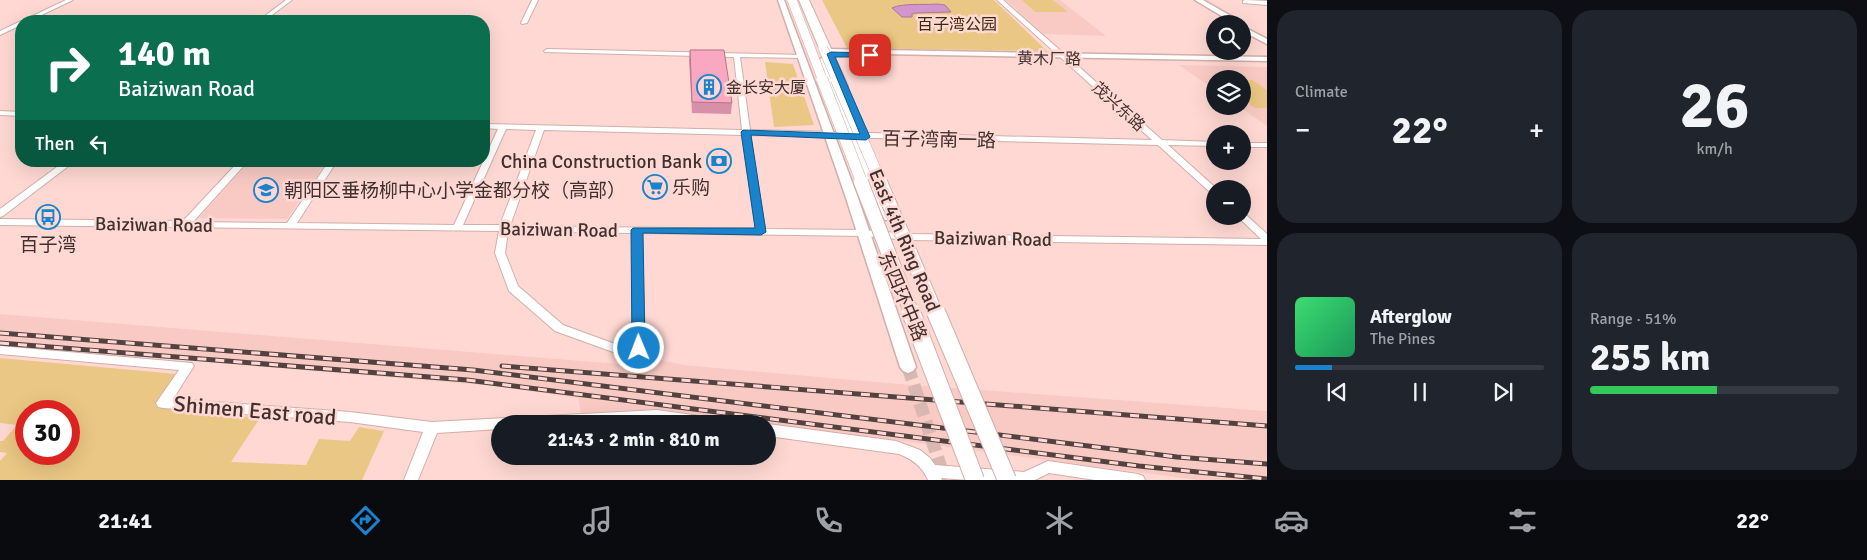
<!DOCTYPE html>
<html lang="en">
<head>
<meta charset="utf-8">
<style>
  :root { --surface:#171b24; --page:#20242c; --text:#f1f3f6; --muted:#9ea1a6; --line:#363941; --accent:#1983cd }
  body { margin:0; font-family:Signika,"Noto Sans SC",sans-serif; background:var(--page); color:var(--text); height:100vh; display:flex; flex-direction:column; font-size:19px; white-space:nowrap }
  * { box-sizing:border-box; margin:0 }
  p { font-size:16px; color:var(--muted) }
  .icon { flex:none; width:28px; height:28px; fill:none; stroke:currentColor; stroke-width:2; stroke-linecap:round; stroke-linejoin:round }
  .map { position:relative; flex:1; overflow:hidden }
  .details { display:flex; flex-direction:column; gap:10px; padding:10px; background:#0d0f14; width:600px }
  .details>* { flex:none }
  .guide { position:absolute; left:15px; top:15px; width:475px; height:152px; border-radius:20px; box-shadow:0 5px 20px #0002; background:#0b6e4f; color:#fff; overflow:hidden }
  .fabs { position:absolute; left:1206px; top:15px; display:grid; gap:10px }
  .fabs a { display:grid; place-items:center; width:45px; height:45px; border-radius:50%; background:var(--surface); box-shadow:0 5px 20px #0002; font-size:25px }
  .speed { position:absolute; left:15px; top:400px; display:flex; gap:10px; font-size:25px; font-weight:700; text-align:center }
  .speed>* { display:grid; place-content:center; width:65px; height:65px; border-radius:50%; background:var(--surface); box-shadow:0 5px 20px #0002; line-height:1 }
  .speed .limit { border:8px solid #d22; background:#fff; color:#111 }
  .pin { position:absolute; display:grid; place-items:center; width:42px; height:42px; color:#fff; margin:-21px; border-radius:10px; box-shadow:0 2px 8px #0006 }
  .me { position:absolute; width:55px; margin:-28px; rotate:359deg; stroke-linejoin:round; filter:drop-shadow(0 0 4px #0008) }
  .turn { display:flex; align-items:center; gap:18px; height:105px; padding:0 20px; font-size:22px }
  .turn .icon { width:65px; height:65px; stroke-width:2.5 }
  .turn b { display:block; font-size:35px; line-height:42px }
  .then { display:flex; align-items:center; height:48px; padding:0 20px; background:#0003; gap:10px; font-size:19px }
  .big { font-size:38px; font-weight:800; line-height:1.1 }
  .details .widget { flex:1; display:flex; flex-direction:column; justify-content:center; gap:8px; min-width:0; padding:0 18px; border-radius:20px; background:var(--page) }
  .details .dial { align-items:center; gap:0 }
  .dial b { font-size:65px; line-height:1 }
  .song { display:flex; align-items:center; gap:15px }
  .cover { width:60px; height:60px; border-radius:8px; background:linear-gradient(135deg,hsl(140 70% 55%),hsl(150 70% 35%)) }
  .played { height:5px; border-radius:2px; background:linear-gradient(90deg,var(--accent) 15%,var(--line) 15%) }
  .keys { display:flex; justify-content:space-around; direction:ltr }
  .heat { display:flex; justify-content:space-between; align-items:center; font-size:28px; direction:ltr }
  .charge { height:8px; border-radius:4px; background:linear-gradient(90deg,#34c759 51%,var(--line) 0) }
  .details .tiles { flex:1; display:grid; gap:10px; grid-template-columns:repeat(2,1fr) }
  .trip { position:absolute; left:491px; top:415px; width:285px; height:50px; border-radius:25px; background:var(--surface); box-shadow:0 5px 20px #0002; font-weight:800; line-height:50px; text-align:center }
  .menu { display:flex; height:80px; justify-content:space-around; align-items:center; background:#090b0e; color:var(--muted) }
  .menu .icon { width:35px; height:35px }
  .menu .on { color:var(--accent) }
  .menu b { font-size:22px; color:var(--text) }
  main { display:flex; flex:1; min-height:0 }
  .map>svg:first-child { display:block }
  .built { fill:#f9cac4 }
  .green { fill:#eac784; fill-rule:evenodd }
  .water { fill:#d396cc; stroke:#a7789d }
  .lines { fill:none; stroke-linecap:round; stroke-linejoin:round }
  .minor-tunnel { stroke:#d9b7b2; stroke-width:13; stroke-dasharray:13 6; stroke-linecap:butt }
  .minor-casing { stroke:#d3aea9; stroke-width:2 }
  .major-casing { stroke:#d3aea9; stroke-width:3 }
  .highway-casing { stroke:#d3aea9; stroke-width:2 }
  .minor { fill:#fff; fill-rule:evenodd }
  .major { fill:#fff; fill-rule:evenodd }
  .highway { fill:#fff; fill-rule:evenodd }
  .rail-casing { stroke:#534340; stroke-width:5 }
  .rail { stroke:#ffd8d3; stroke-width:3; stroke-dasharray:9; stroke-linecap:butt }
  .highway-bridge-far3-casing { stroke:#d3aea9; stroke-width:10; stroke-linecap:butt }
  .highway-bridge-far2-casing { stroke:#d3aea9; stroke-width:12; stroke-linecap:butt }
  .highway-bridge-far1-casing { stroke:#d3aea9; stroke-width:16; stroke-linecap:butt }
  .highway-bridge-casing { stroke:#d3aea9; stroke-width:20; stroke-linecap:butt }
  .highway-bridge-far3 { stroke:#fff; stroke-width:9 }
  .highway-bridge-far2 { stroke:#fff; stroke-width:11 }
  .highway-bridge-far1 { stroke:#fff; stroke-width:14 }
  .highway-bridge { stroke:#fff; stroke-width:18 }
  .wall { fill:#d790a7 }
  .building { fill:#faa8c2; stroke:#af7688 }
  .route { fill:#1983cd; stroke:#105585 }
  .labels { text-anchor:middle; stroke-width:5; stroke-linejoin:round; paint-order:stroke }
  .far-park-label { font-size:16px; fill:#382907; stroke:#ffd8d3 }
  .far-street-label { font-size:16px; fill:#3f312f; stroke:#ffd8d3 }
  .far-poi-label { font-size:16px; fill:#3f312f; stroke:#ffd8d3; text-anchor:start }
  .street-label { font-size:19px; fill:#3f312f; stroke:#ffd8d3 }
  .poi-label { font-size:19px; fill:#3f312f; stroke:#ffd8d3; text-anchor:start }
  .near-street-label { font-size:22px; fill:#3f312f; stroke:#ffd8d3 }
</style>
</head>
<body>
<main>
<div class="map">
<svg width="1267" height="480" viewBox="0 0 1267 480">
  <rect width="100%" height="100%" fill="#ffd8d3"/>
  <path class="built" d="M1006 0H1060L1106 36 1044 34Z
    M1179 65 1267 67V126L1238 106H1242V79H1215V90Z
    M250 161H327L287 219 199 218Z
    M0 314 631 365 639 355 683 365 899 384 1267 411V480H1199L1183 478 658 409 581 413 578 398 495 386 0 345Z"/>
  <path class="green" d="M822 0H994L1047 51 847 48Z
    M1022 0H1053L1068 12H1035Z
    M765 62 793 64 814 125 774 127Z
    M1243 80H1252L1267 90V108H1255L1243 100Z
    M0 358 177 374 156 406 260 418 231 462 306 465 319 439 350 441 359 427 384 431 362 480H0V461L7 453 0 452V441H3L17 425 0 423ZM26 411H69V454H26Z"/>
  <path class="water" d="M937 4 945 5 951 12 916 13 912 14V17H902L892 8C902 3 924 5 937 4Z"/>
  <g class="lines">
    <path class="minor-tunnel" d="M908 367 945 480"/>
    <defs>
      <path id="minor" d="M66 0H73L29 21H22Z
        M286 0H292L264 21H258Z
        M532 0H538L527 23 522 24 521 23Z
        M803 0H809L848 86 847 88 840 86Z
        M997 0H1003L1162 140 1215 142V146L1168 145 1217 189H1215V195L1212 194 1158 145 750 135 765 229 864 230 908 234 1261 239 1239 218 1237 216H1242V213L1245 214 1267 234V245L908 240 864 236 642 233 645 347 643 350 627 357 555 331 509 291 495 253 499 231 0 225V219L183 221 239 161H248L193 222 287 223 329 161H337L297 223 454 225 498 129 484 128V124L742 130 734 57 545 52 544 51 547 49 803 55 804 56 801 58 740 57 750 130 1152 140ZM506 129 536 130 500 225H463ZM544 130 742 135 756 229 510 226ZM508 231 632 233 633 345 626 348 563 325 518 286 505 253Z
        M1245 0 1267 1V5L1243 3V1Z
        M21 21V25L0 35V31Z
        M0 111 21 112V116L0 115Z
        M1242 143H1267V147H1242Z
        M65 161H75L3 216 0 217V209Z
        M0 346 192 363 194 366 173 399 350 412 432 422 657 410 721 419 726 420 728 424H681L657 420 599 424H500V429L437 433 418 480H404L423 432 350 422 163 408 158 407 156 403 179 370 0 354Z
        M768 424 896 441 920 450 930 458 935 465 1024 472 1048 461 1138 474 1143 476 1145 480H1095L1049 473 1035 480H968L941 478 942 480H928C922 466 912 459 899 454L768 436Z"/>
      <path id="major" d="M778 0H784L858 198 916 367 913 371 908 373 903 371 900 367 846 198Z
        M1195 0H1203L1245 24 1242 26V24H1235Z
        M1242 26 1267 39V44L1242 31Z
        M826 49 1267 57V61L829 53H826Z
        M821 58 828 60 876 182 895 217 893 220H885L864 182 820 60Z"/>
      <path id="highway" d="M799 0H807L827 48 826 50 819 48Z"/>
    </defs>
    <use href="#minor" class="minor-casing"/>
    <use href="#major" class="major-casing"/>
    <use href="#highway" class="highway-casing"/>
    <use href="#minor" class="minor"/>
    <use href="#major" class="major"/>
    <use href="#highway" class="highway"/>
    <defs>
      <path id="rail" d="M0 333 473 370 1177 457 1267 464
        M0 343 467 380 1139 466 1267 479
        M502 366 1267 426"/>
    </defs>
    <use href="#rail" class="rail-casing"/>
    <use href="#rail" class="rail"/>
    <defs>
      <path id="highway-bridge-far3" d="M792 0 823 81
        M823 48 837 81"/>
      <path id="highway-bridge-far2" d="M822 79 862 183
        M836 79 881 183"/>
      <path id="highway-bridge-far1" d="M861 182 912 314
        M880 182 936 314"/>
      <path id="highway-bridge" d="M911 312 975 480
        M936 312 1007 480"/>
    </defs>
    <use href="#highway-bridge-far3" class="highway-bridge-far3-casing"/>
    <use href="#highway-bridge-far2" class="highway-bridge-far2-casing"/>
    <use href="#highway-bridge-far1" class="highway-bridge-far1-casing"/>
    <use href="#highway-bridge" class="highway-bridge-casing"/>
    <use href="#highway-bridge-far3" class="highway-bridge-far3"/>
    <use href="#highway-bridge-far2" class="highway-bridge-far2"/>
    <use href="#highway-bridge-far1" class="highway-bridge-far1"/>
    <use href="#highway-bridge" class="highway-bridge"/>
  </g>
  <path class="wall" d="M690 50 732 103 731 114 692 113 689 60Z"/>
  <path class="building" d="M690 50H724L732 103 692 102Z"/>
  <path class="route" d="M831 52 870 53 874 55 870 57H835L870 137 866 140 751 135 766 232 761 235 643 233 645 348 643 351H634L632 348 631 230 633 228H755L741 132 743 130 860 134 827 54Z"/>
  <defs>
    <symbol id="building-ring" viewBox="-11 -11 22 22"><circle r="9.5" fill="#ffd8d3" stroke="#1983cd" stroke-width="1.5"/><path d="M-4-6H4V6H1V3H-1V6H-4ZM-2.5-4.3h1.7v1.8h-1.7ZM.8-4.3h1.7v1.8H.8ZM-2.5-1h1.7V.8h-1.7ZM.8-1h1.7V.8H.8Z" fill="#1983cd"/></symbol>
    <symbol id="bank-ring" viewBox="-11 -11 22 22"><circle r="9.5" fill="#ffd8d3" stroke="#1983cd" stroke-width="1.5"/><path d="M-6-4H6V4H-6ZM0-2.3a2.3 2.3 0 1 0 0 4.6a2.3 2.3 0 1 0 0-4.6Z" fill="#1983cd"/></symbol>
    <symbol id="supermarket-ring" viewBox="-11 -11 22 22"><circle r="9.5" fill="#ffd8d3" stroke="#1983cd" stroke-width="1.5"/><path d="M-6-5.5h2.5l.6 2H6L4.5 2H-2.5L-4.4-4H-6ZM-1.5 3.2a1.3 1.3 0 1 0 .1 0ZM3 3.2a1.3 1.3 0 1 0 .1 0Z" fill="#1983cd"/></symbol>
    <symbol id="school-ring" viewBox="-11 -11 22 22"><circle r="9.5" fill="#ffd8d3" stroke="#1983cd" stroke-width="1.5"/><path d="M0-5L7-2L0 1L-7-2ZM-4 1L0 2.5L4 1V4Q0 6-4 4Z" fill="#1983cd"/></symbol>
    <symbol id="bus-ring" viewBox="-11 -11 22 22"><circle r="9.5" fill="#ffd8d3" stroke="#1983cd" stroke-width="1.5"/><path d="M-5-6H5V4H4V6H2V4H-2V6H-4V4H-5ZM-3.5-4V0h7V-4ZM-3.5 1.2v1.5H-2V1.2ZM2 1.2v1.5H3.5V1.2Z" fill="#1983cd"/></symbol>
  </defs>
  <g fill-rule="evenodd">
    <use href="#building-ring" x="695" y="73" width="28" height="28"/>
    <use href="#bank-ring" x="705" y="147" width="28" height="28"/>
    <use href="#supermarket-ring" x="641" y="173" width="28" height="28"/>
    <use href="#school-ring" x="252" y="176" width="28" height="28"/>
    <use href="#bus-ring" x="34" y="203" width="28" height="28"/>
  </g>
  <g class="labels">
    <g class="far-park-label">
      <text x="957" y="30">百子湾公园</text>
    </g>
    <g class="far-street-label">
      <text transform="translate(1049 58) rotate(1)" y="6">黄木厂路</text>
      <text transform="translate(1119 106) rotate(42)" y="6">茂兴东路</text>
    </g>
    <g class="far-poi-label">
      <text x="726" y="93">金长安大厦</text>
    </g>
    <g class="street-label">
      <text transform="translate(939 139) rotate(1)" y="7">百子湾南一路</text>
      <text transform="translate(154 224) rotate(1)" y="7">Baiziwan Road</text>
      <text transform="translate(559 229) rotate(1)" y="7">Baiziwan Road</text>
      <text transform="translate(993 238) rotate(1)" y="7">Baiziwan Road</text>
      <text transform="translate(905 240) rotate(67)" y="7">East 4th Ring Road</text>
      <text transform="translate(903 296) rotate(67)" y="7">东四环中路</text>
    </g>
    <g class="poi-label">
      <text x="702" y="168" text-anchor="end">China Construction Bank</text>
      <text x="672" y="194">乐购</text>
      <text x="284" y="197">朝阳区垂杨柳中心小学金都分校（高部）</text>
      <text x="48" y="251" text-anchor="middle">百子湾</text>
    </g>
    <g class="near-street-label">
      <text transform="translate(255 410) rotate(5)" y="8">Shimen East road</text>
    </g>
  </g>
</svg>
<div class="fabs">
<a><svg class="icon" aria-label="search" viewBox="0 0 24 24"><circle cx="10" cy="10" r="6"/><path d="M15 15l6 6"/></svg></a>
<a><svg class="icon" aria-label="layers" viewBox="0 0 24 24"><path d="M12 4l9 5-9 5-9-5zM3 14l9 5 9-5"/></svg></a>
<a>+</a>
<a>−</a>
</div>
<div class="speed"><div class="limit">30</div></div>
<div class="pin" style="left:870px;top:55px;background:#d93025"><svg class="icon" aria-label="arrive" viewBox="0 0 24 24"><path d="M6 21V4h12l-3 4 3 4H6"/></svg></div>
<svg class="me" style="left:639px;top:348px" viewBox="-20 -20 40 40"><circle r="17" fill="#1983cd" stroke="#fff" stroke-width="3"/><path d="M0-11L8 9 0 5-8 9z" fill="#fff"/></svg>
<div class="trip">21:43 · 2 min · 810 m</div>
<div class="guide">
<div class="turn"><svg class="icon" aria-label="right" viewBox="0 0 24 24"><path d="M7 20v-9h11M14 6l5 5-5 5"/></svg><div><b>140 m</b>Baiziwan Road</div></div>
<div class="then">Then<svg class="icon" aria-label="left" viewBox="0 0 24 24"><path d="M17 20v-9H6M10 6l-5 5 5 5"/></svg></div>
</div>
</div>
<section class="details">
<div class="tiles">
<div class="widget"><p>Climate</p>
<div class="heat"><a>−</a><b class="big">22°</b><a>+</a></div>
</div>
<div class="widget dial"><b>26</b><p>km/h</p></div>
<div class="widget">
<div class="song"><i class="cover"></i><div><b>Afterglow</b><p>The Pines</p></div></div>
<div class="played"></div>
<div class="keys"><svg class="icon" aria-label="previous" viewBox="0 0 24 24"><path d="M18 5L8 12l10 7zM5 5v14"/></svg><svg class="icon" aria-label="pause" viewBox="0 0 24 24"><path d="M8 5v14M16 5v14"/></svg><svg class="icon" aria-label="next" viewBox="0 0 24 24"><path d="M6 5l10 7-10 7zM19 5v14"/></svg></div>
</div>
<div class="widget"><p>Range · 51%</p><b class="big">255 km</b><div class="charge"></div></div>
</div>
</section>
</main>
<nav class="menu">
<b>21:41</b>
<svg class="icon on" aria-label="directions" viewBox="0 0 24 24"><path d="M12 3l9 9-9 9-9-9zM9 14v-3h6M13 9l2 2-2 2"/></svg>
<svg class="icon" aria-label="music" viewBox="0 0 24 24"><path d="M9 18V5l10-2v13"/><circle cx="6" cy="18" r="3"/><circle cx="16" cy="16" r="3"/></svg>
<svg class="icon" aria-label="phone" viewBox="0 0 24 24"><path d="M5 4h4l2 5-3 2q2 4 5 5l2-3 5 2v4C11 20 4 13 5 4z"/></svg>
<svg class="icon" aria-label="climate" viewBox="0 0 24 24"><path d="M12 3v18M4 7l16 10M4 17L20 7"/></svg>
<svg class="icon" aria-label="car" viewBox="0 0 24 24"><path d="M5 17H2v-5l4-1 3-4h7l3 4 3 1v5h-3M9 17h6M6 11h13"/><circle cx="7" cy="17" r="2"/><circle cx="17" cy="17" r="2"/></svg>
<svg class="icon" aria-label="filters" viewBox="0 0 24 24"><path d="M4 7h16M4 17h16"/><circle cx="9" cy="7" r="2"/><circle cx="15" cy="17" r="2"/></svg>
<b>22°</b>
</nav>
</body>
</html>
